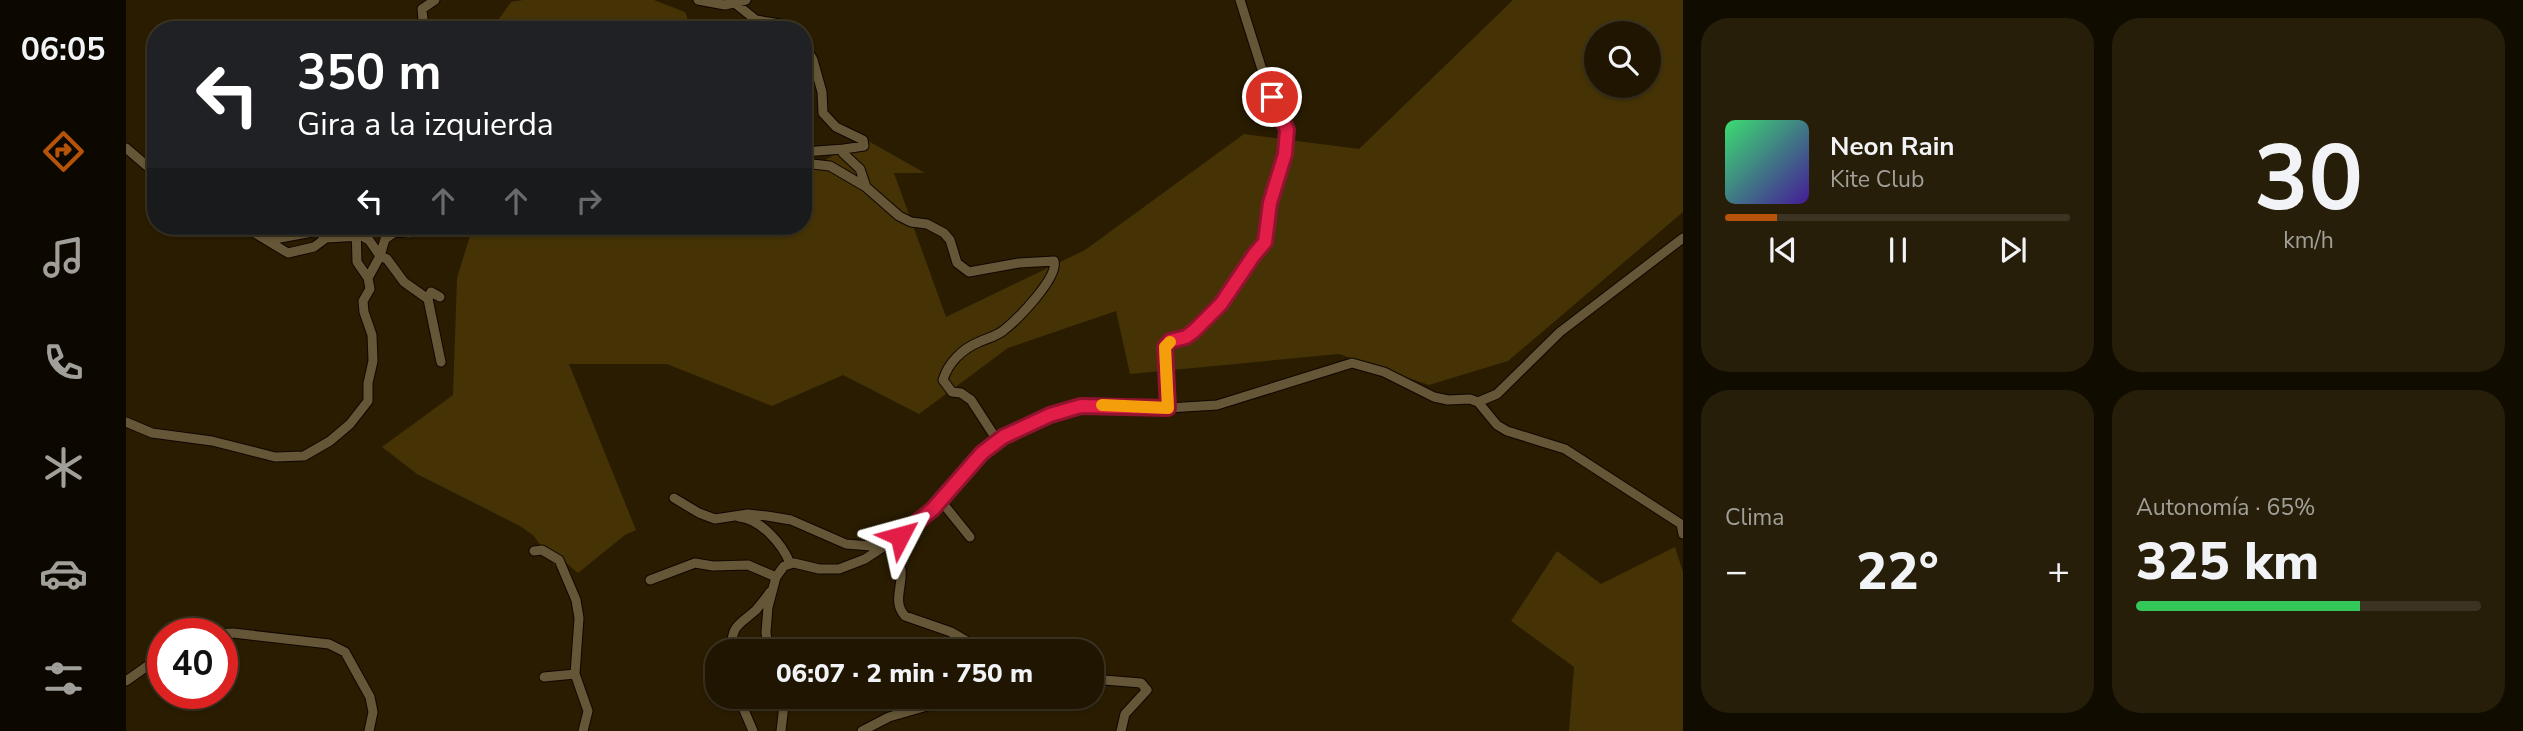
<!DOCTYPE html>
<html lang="es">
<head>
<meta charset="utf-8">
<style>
  :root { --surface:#1f1500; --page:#271e0a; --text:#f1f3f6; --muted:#a19f99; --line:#3c3422; --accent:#b45309 }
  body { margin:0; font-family:"Nunito Sans",sans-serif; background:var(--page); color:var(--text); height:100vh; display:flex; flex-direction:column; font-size:26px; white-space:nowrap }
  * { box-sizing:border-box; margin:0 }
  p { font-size:23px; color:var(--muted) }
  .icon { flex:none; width:38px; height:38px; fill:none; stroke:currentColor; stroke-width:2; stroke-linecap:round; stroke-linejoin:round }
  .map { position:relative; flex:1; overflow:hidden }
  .panel { display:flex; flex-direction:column; gap:18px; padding:18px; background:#110c00; width:840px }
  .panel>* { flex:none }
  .top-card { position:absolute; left:21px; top:21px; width:665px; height:214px; border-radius:28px; box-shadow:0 2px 5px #0004,0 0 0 2px var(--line); background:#202124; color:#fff; overflow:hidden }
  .tools { position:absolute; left:1458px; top:21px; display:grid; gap:14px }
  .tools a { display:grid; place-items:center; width:77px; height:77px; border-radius:50%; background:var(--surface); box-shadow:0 2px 5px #0004,0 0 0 2px var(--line); font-size:35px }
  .speed { position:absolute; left:21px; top:618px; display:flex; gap:14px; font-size:35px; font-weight:700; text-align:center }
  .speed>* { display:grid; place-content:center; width:91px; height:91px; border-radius:50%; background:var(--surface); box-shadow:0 2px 5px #0004,0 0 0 2px var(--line); line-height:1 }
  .speed .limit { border:10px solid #d22; background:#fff; color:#111 }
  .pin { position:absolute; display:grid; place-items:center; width:60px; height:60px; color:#fff; margin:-30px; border:4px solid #fff; border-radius:50%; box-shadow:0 2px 7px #0007 }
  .me { position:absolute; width:77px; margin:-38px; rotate:51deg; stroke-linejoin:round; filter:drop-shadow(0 0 5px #0008) }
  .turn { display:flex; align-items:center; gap:24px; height:147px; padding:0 35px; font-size:32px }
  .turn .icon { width:91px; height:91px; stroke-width:2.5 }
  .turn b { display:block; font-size:49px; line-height:60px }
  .lanes { display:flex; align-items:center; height:66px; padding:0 35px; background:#0003; justify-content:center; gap:35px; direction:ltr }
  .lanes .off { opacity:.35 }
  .big { font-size:52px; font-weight:800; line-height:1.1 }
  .panel .widget { flex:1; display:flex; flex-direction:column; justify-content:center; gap:10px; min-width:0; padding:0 24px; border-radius:28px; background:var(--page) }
  .panel .dial { align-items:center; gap:0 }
  .dial b { font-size:91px; line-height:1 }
  .song { display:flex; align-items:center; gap:21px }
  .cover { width:84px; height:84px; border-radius:10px; background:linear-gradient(135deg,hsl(140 70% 55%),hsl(260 70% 35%)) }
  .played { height:7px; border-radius:4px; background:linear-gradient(90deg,var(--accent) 15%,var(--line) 15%) }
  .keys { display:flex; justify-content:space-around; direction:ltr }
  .heat { display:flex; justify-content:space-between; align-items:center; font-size:38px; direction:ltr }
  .charge { height:10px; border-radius:5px; background:linear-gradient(90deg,#34c759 65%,var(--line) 0) }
  .panel .tiles { flex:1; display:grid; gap:18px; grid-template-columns:repeat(2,1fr) }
  .trip { position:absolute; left:579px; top:639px; width:399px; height:70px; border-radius:28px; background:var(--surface); box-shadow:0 2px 5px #0004,0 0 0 2px var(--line); font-weight:800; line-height:70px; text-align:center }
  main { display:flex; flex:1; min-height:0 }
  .tab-bar { display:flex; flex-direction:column; width:126px; justify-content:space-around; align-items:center; background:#0c0800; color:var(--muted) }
  .tab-bar .icon { width:49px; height:49px }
  .tab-bar .current { color:var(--accent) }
  .tab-bar b { font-size:32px; color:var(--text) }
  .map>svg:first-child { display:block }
  .green { fill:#453306; fill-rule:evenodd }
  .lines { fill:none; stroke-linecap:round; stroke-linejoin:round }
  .minor-casing { stroke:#110600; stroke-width:11 }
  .minor { stroke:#655638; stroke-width:9 }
  .route-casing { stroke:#92132f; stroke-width:18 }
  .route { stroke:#e11d48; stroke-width:12 }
  .slow { stroke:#f59e0b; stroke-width:12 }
</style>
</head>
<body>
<main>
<nav class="tab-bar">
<b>06:05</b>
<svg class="icon current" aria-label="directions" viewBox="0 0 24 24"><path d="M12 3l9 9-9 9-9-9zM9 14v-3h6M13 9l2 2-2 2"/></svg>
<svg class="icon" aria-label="music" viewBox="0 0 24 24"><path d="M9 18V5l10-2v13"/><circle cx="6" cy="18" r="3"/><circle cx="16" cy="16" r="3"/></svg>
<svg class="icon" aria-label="phone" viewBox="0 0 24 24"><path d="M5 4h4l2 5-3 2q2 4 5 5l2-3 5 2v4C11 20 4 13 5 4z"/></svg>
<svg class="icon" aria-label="climate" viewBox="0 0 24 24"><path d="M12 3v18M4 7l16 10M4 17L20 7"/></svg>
<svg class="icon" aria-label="car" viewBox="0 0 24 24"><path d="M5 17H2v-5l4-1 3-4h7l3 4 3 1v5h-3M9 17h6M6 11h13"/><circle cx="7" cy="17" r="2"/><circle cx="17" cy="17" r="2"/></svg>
<svg class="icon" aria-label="filters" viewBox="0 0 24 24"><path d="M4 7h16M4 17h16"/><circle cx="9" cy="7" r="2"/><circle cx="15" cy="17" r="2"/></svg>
</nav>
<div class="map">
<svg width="1557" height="731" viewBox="0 0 1557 731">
  <rect width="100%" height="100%" fill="#291c00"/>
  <path class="green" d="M397 0H528L559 12 566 30H365L385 2Z
    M1387 0H1557V212L1382 361 1303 385 1213 354 1004 374 990 311 882 348 793 414 717 375 646 406 541 364H443L510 530 499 535 452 573 439 562 429 566 408 536 394 526 291 474 256 447 327 395 331 278 347 226H677V173L737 138 799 173H768L820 317 959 250 1118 134 1233 149ZM1470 33H1522V86H1470Z
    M1549 547 1557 572V731H1443L1448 667 1385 621 1431 551 1475 584Z"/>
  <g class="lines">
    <defs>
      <path id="minor" d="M572 0 599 5 620 0
        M610 4 630 20 660 25 667 30
        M298 30 296 9 309 0
        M677 42 687 60 696 92 697 113 710 127 737 140 738 146 718 149 717 153 734 169 740 187 773 216 785 222 801 224 818 233 824 240 831 263 843 272 893 263 928 261C933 277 892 319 878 330 871 336 862 338 853 342 836 349 822 363 817 380L826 392 835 393 845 400 871 440
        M0 148 21 166 30 169
        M677 152 718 149
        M677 163 704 166 740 187
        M117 226 162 253 188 247 200 238 236 236 243 240 254 256 261 259 278 282 302 299 315 362
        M143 240 192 231 200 238
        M242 278 254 256 259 239 269 232 284 233 297 226
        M302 299 305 292 314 297
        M1352 402 1371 425 1381 431 1439 449 1555 524 1557 534
        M1042 408 1039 347 1044 341 1060 337 1068 331 1095 304 1128 255 1139 242 1148 186 1159 154 1161 130 1139 79 1114 0
        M0 422 26 433 86 441 149 457 178 456 204 441 224 424 242 401V383L247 361 246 335 238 312 237 301 244 289 242 278 231 262 230 226
        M548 498 573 513 589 519 622 514 641 516 665 520 720 544 757 547
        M815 501 844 537
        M613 517C635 519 656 544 664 563
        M761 544C766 552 773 561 775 570 777 586 766 602 779 616L825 632 854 649 871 648 876 651
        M408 551 416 550 433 560 450 600 453 618 449 674 462 711 457 731
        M524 580 569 563 587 566 622 565 650 577
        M84 634 107 633 203 644 219 652 244 697 247 712 243 731
        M605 651C606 624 612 626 630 610 635 604 640 598 644 592
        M642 651 640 632 642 607 650 577 658 566 668 563 693 569H713L739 559 774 536 807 509 867 443 924 415 962 405 1042 408 1091 405 1226 363 1258 372 1308 397 1322 400 1344 399 1352 402 1371 394 1434 332 1557 238
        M418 677 449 674
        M966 679 1015 683 1021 690 999 714 995 731
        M0 681 37 655
        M612 696 627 731
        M655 731 659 696
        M736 731 763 717 836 696"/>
    </defs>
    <use href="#minor" class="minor-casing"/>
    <use href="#minor" class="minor"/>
  </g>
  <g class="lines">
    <defs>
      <path id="route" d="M774 536 807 509 856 453 877 437 924 415 955 406 1042 408 1039 347 1044 341 1060 337 1068 331 1095 304 1128 255 1139 242 1144 203 1159 154 1161 130 1146 97"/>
    </defs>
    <use href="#route" class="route-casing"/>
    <use href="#route" class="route"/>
    <path class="slow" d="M976 405 1042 408 1039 347 1044 342"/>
  </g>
</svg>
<div class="tools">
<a><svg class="icon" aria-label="search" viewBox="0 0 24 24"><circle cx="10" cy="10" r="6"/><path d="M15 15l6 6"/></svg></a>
</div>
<div class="speed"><div class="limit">40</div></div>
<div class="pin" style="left:1146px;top:97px;background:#d93025"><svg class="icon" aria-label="arrive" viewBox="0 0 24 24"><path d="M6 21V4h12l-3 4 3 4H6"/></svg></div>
<svg class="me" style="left:774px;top:536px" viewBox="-20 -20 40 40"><path d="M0-17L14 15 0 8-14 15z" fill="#e11d48" stroke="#fff" stroke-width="4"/></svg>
<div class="trip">06:07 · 2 min · 750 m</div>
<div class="top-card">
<div class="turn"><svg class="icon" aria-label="left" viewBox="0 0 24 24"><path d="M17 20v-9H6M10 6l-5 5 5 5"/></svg><div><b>350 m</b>Gira a la izquierda</div></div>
<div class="lanes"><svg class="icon" aria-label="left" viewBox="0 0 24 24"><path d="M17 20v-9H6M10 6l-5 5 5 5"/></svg><svg class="icon off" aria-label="ahead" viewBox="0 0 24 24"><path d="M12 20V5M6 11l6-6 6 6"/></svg><svg class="icon off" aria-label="ahead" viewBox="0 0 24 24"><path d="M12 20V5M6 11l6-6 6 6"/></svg><svg class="icon off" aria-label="right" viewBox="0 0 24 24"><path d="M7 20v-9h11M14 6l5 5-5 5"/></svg></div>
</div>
</div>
<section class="panel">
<div class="tiles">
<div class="widget">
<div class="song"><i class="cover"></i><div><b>Neon Rain</b><p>Kite Club</p></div></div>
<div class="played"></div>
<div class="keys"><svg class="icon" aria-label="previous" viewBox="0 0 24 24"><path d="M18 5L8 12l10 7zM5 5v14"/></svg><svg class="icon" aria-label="pause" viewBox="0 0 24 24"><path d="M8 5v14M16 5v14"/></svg><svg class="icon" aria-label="next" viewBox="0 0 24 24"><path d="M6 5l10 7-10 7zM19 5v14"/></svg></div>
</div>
<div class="widget dial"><b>30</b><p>km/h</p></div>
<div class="widget"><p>Clima</p>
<div class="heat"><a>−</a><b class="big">22°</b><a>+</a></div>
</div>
<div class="widget"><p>Autonomía · 65%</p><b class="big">325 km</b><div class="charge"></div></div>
</div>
</section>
</main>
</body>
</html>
